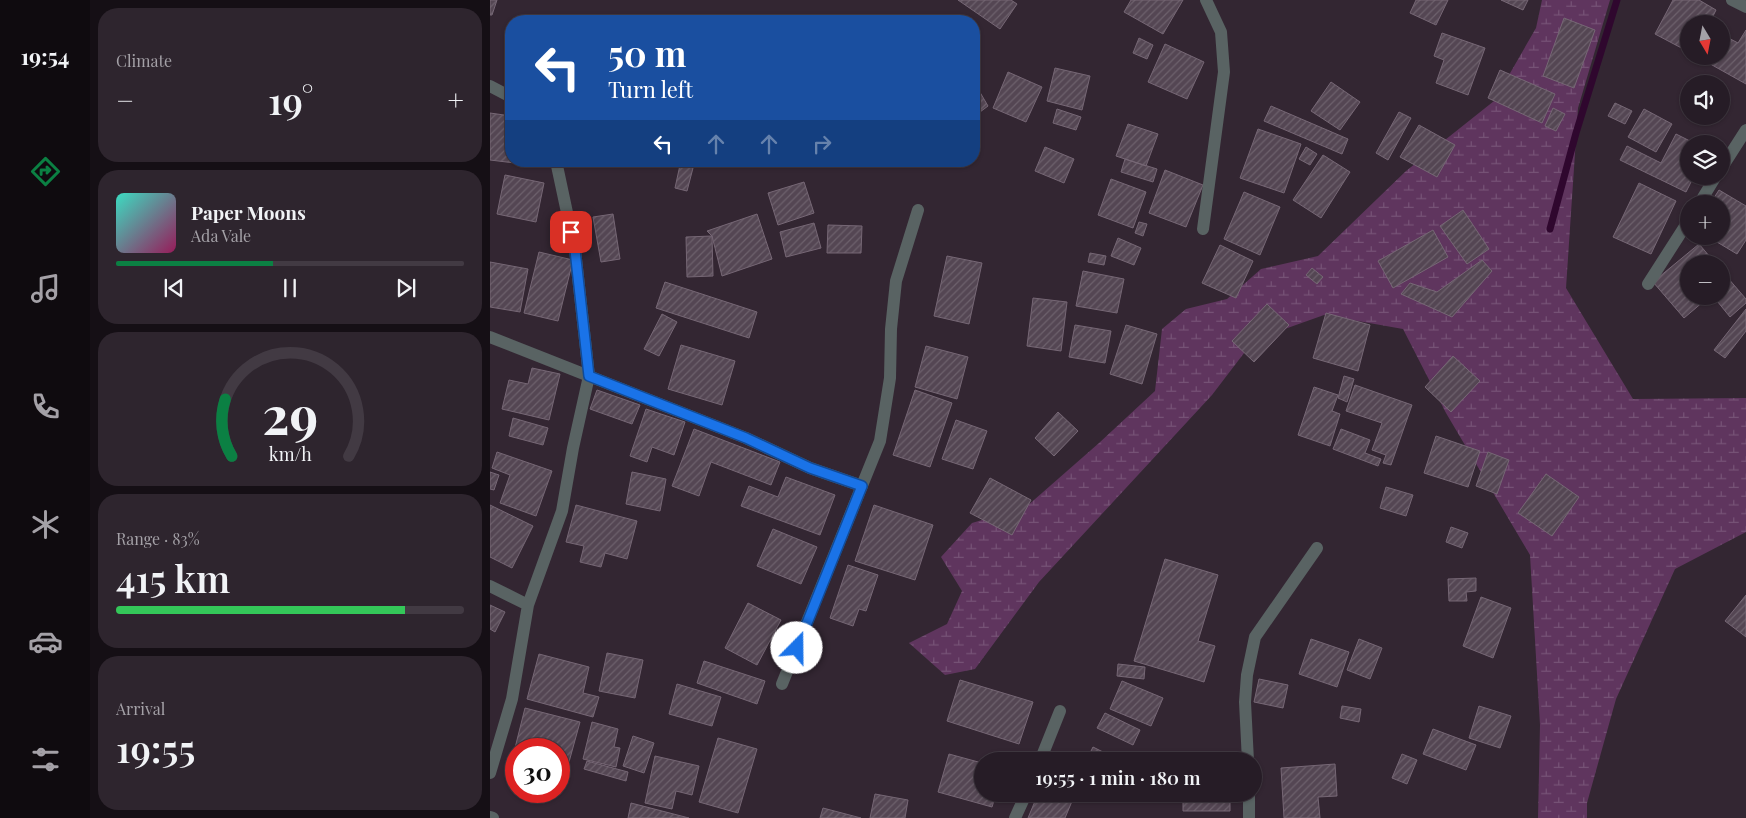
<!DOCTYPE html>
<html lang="en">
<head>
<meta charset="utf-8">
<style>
  :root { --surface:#261c26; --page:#2e252e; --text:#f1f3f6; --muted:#a4a1a7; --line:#423a43; --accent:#0b8043 }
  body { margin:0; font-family:"Playfair Display",serif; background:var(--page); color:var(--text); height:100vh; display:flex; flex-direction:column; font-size:19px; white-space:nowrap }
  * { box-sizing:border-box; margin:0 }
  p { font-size:16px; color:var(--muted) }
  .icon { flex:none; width:28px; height:28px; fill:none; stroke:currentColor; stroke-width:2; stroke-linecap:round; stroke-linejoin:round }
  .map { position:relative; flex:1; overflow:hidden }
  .sheet { display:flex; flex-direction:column; gap:8px; padding:8px; background:#150f15; width:400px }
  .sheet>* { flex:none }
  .top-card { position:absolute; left:15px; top:15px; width:475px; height:152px; border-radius:20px; box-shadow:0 1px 4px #0004,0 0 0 1px var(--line); background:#1a4fa0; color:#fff; overflow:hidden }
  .needle { width:32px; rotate:170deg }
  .buttons { position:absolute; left:1190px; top:15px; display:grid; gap:10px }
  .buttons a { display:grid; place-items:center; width:50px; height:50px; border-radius:50%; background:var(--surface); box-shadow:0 1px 4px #0004,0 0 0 1px var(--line); font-size:25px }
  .speed { position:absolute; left:15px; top:738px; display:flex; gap:10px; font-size:25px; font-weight:700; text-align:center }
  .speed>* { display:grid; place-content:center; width:65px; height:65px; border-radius:50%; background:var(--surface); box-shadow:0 1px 4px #0004,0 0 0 1px var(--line); line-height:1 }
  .speed .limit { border:8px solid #d22; background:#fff; color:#111 }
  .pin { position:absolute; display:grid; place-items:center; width:42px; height:42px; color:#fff; margin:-21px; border-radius:10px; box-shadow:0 2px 8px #0006 }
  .me { position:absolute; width:55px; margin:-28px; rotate:22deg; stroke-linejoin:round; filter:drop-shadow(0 0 4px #0008) }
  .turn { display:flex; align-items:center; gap:18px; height:105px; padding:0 20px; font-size:22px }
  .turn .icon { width:65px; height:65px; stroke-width:2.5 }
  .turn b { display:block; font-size:35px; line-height:42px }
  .lanes { display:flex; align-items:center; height:48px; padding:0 20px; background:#0003; justify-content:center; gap:25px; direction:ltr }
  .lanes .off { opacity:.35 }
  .big { font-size:38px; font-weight:600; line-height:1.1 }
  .sheet .widget { flex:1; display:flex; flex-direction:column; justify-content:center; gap:8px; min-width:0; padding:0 18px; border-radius:20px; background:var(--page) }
  .sheet .dial { align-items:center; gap:0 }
  .dial svg { height:130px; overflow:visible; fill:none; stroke:var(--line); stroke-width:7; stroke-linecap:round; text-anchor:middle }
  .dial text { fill:var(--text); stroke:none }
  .song { display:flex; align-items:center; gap:15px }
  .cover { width:60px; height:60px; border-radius:8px; background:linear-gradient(135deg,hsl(170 70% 55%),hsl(330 70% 35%)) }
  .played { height:5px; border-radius:2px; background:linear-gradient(90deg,var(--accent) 45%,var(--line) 45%) }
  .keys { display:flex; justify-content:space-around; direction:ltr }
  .heat { display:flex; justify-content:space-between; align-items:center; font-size:28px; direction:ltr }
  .charge { height:8px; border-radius:4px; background:linear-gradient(90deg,#34c759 83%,var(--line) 0) }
  .trip { position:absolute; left:484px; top:752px; width:288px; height:50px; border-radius:25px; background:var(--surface); box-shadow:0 1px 4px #0004,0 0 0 1px var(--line); font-weight:600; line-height:50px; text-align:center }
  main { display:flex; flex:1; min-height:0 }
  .menu { display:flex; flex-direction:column; width:90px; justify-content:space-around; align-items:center; background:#0f0b0f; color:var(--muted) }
  .menu .icon { width:35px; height:35px }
  .menu .on { color:var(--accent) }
  .menu b { font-size:22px; color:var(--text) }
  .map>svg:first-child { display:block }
  .wetland { fill:url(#wetland-marsh) }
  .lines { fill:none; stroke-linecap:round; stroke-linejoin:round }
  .stream { stroke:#2f072e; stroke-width:7 }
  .building { fill:url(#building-hatch); stroke:#766775 }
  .minor { stroke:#596363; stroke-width:12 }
  .route-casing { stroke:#114b97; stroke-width:12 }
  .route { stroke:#1a73e8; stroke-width:9 }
</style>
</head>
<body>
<main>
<nav class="menu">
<b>19:54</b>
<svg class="icon on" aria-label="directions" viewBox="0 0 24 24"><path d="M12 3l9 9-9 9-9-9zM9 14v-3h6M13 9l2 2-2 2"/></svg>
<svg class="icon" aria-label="music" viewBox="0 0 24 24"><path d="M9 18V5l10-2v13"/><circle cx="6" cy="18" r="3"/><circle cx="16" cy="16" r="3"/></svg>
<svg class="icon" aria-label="phone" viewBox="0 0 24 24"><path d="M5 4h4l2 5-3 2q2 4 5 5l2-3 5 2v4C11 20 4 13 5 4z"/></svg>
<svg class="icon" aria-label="climate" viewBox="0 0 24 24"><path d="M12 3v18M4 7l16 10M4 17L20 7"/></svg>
<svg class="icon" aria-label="car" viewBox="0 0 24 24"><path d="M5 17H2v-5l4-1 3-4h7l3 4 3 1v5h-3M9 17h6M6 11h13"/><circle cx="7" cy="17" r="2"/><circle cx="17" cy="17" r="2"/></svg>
<svg class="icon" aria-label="filters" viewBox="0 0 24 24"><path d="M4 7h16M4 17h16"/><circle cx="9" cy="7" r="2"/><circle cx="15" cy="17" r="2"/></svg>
</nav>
<section class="sheet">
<div class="widget"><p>Climate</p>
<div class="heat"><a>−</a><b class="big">19°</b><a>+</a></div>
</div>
<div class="widget">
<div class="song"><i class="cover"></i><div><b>Paper Moons</b><p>Ada Vale</p></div></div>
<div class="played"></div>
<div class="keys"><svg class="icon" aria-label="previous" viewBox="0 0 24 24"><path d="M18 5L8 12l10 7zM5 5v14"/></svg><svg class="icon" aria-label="pause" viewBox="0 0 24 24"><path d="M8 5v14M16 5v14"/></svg><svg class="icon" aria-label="next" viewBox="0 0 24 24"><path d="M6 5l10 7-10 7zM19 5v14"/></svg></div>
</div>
<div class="widget dial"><svg viewBox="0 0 100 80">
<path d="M14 69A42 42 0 1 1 86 69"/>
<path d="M14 69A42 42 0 0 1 10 34" stroke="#0b8043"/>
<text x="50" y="56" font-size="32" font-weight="700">29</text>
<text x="50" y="72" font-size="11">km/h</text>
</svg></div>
<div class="widget"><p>Range · 83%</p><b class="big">415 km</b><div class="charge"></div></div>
<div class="widget"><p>Arrival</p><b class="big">19:55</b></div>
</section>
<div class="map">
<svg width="1256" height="818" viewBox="0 0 1256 818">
  <defs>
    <pattern id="wetland-marsh" width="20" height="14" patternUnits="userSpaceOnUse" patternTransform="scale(1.25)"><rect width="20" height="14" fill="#5f355e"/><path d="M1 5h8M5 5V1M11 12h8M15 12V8" fill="none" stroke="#765276"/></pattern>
    <pattern id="building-hatch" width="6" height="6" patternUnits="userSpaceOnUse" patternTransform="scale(1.25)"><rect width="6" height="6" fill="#544653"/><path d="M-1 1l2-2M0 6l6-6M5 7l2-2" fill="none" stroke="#6d616c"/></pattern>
  </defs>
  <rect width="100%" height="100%" fill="#332632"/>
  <path class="wetland" d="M1052 0H1120L1088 108 1076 288 1143 399 1256 398V532L1185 569 1126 699 1097 803V818H1048L1050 725 1040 555 956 413 913 329 834 315 764 340 722 395 549 582 485 669 455 675 419 643 457 624 472 591 451 557 482 523 536 507 609 443 665 391 672 329 696 309 737 299 771 269 828 256 916 171 1004 101 1046 28Z"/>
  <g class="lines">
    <path class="stream" d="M1060 229 1086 133 1127 0"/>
  </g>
  <path class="building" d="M0 0H7L2 15H0Z
    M468 0H521L527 4 510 29Z
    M641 0H693L673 34 634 12Z
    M926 0H958L946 25 920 13Z
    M1011 0H1038L1033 10Z
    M1183 0H1209L1226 10 1219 24H1199V52L1165 34Z
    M1074 18 1105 30 1084 88 1053 76Z
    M1256 30V84L1206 56H1231V34L1248 43Z
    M952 33 995 48 978 95 946 83 954 60 944 56Z
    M649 38 663 45 657 59 643 53Z
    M675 44 714 62 697 99 658 82Z
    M565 68 600 76 592 110 557 101Z
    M1010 70 1065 94 1052 123 998 98Z
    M518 72 552 87 536 122 503 108Z
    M484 82 498 106 490 112 484 102Z
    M841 82 870 102 850 130 821 111Z
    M1125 103 1142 111 1135 124 1118 116Z
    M781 106 858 139 852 154 774 121Z
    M1063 108 1075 114 1066 131 1055 126Z
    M567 109 591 117 586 130 563 123Z
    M1154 109 1182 124 1166 152 1138 137Z
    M909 112 921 118 898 160 886 153Z
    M0 113 21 116V161H41V165L0 160Z
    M638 124 668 134 656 166 626 156Z
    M929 125 965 145 947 177 910 157Z
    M768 129 811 144 794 193 750 178Z
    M1186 134 1206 144H1199V176H1204L1196 192 1130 160 1137 146 1171 163Z
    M555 147 584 159 574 183 545 171Z
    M816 147 827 154 820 165 809 159Z
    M833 155 860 172 831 218 803 200Z
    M635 159 667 169 663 182 631 172Z
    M190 165 203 168 197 191 185 188Z
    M675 170 713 185 696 227 659 213Z
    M15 175 54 183 46 222 7 214Z
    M621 179 656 192 643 228 608 215Z
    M314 182 324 213 288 225 278 193Z
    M1149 183 1186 201 1161 254 1123 237Z
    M1229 190 1256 206V240L1247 254 1217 236H1231V204H1220Z
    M754 192 790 207 770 255 734 239Z
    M973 210 999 249 977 264 950 226Z
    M123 214 130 259 111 262 103 217Z
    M267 214 282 259 232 276 222 236 217 231Z
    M649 222 657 224 653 236 645 233Z
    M324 223 331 248 296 257 290 232Z
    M338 225 372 226 371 253H337Z
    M943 230 958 257 903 288 888 261Z
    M222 236 223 276 197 277 196 237Z
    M628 238 651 248 644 265 621 256Z
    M1209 244 1226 264H1199V296H1220L1194 318 1163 282Z
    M730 245 763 261 746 298 712 283Z
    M49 252 83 260 68 321 34 313Z
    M600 253 616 256 614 265 598 262Z
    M457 256 492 263 479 324 444 316Z
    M992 260 1002 271 962 317 911 294 920 283 947 292Z
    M0 262 38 269 30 312 0 307Z
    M822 268 833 277 827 284 816 275Z
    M1231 270 1256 299V303L1240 317 1223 296H1231Z
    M593 271 634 279 627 313 586 306Z
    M175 282 267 312 259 338 166 308Z
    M543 298 577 302 571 351 537 346Z
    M777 304 799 325 764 362 742 341Z
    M1256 309V331L1235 358 1224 350Z
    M836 313 880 325 868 371 823 358Z
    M172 314 187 322 169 356 154 349Z
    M585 325 621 331 615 363 579 357Z
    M636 325 667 334 652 384 620 374Z
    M191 345 245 361 232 405 178 389Z
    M436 346 478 357 467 399 425 387Z
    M963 356 990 381 961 412 935 387Z
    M42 368 70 374 59 420 12 409 19 380 38 384Z
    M854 376 864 379 857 402 848 398Z
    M865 385 922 405 901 465 893 463 896 455 882 450 892 423 856 411Z
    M824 387 848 395 842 411 850 414 840 446 808 435Z
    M107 390 150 405 142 424 100 409Z
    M425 390 462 403 440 467 403 455Z
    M156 409 195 422 184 455 162 447 157 462 140 456Z
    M568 412 588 431 564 456 545 438Z
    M23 418 58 428 53 445 19 436Z
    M466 420 497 431 483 469 452 459Z
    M204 429 290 462 281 485 221 462 209 496 182 486Z
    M851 429 880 440 875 453 891 459 888 466 843 449Z
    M946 436 990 451 978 487 934 473Z
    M7 452 62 471 46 516 10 503 20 475 2 468Z
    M998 452 1019 460 1007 494 986 486Z
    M0 472 9 475 4 490 0 489Z
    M142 472 176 479 170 511 136 504Z
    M1056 474 1089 497 1062 536 1028 513Z
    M296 477 345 495 330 535 251 506 259 486 288 497Z
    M500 478 541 500 522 535 480 513Z
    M896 487 923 495 916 516 890 508Z
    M0 505 43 526 22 568 0 557Z
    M86 505 147 521 137 559 115 553 111 567 90 562 94 546 76 542Z
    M384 505 443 525 425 580 365 561Z
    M961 527 978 533 972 548 956 542Z
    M283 529 327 547 311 584 267 566Z
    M675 559 728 575 708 641 725 646 714 682 644 661Z
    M358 565 388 575 376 611 369 609 363 626 340 618Z
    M986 578V591L976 592 977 601H959L958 579Z
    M1256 595V637L1235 621Z
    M991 597 1021 608 1003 658 973 646Z
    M258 603 291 620 267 665 235 648Z
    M0 605 15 612 5 632 0 629Z
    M821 639 859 652 847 687 809 674Z
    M869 639 892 648 880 679 857 670Z
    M117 653 153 660 145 698 109 691Z
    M49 654 99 667 93 693 109 697 103 717 37 699Z
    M214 661 275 681 267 704 207 683Z
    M628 664 655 667 654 679 627 676Z
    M769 679 798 685 793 708 764 702Z
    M470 680 543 702 529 744 457 721Z
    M632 681 673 698 661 726 620 709Z
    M187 684 231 697 222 726 179 714Z
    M852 706 871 709 869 722 850 718Z
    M989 706 1021 716 1010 748 979 738Z
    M35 708 90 722 79 762 69 759V749L25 748Z
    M615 713 650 730 643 745 607 728Z
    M102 722 128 729 124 747 130 748 126 767 93 759Z
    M943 729 986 745 976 770 933 754Z
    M143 736 164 743 154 773 133 766Z
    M228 738 267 749 248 813 209 802Z
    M603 747 631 761H596Z
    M459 754 492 763V794H506L502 807 448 792Z
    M912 754 927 760 917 784 902 778Z
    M165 756 209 766 202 795 186 791 182 809 155 803Z
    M97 761 138 772 136 781 94 769Z
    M845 764 847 796 828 797 830 818H794L791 768Z
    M385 794 418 800 415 818H380Z
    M548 794H585L575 818H538Z
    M693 794H740V811H693Z
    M141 803 199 818H138Z
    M333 808 371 818H330Z"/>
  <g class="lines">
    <path class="minor" d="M1242 0 1256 7
      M0 86 21 97
      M1231 169 1256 130
      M1209 204 1226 176
      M713 229 734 72 731 32 716 0
      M1158 284 1199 220
      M0 337 256 438 320 468 372 486
      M0 586 38 605
      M292 684 390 441 400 378 401 329 406 281 428 210
      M550 761 570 711
      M758 761 755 702 757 675 765 637 827 548
      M0 773 22 699 38 605 72 511 83 448 99 376 85 250 66 161
      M759 794V818
      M0 817 3 818
      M525 818 536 794"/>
  </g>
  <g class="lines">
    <defs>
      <path id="route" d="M81 232 85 250 99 376 256 438 320 468 372 486 307 648"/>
    </defs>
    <use href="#route" class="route-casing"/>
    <use href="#route" class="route"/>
  </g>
</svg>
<div class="buttons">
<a><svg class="needle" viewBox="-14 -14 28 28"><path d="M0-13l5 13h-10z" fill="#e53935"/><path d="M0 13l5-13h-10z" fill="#a4a1a7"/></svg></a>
<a><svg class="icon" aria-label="sound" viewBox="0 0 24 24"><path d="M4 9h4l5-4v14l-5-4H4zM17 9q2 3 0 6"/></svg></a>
<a><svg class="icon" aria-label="layers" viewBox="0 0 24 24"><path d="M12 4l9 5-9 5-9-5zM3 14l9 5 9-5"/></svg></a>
<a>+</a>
<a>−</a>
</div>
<div class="speed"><div class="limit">30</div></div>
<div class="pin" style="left:81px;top:232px;background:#d93025"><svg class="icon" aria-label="arrive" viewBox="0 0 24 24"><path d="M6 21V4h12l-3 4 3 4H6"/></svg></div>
<svg class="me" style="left:307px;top:648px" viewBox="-20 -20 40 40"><circle r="19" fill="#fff"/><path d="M0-13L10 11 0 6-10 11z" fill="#1a73e8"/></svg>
<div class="trip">19:55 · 1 min · 180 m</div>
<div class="top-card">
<div class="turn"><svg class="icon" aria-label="left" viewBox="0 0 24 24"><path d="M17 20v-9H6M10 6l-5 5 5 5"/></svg><div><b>50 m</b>Turn left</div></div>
<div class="lanes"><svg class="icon" aria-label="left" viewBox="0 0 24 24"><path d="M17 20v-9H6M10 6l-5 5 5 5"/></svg><svg class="icon off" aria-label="ahead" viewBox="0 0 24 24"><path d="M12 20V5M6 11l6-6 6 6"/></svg><svg class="icon off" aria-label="ahead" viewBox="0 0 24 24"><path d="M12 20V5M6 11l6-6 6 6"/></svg><svg class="icon off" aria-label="right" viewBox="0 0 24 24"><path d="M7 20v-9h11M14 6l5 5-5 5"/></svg></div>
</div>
</div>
</main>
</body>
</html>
